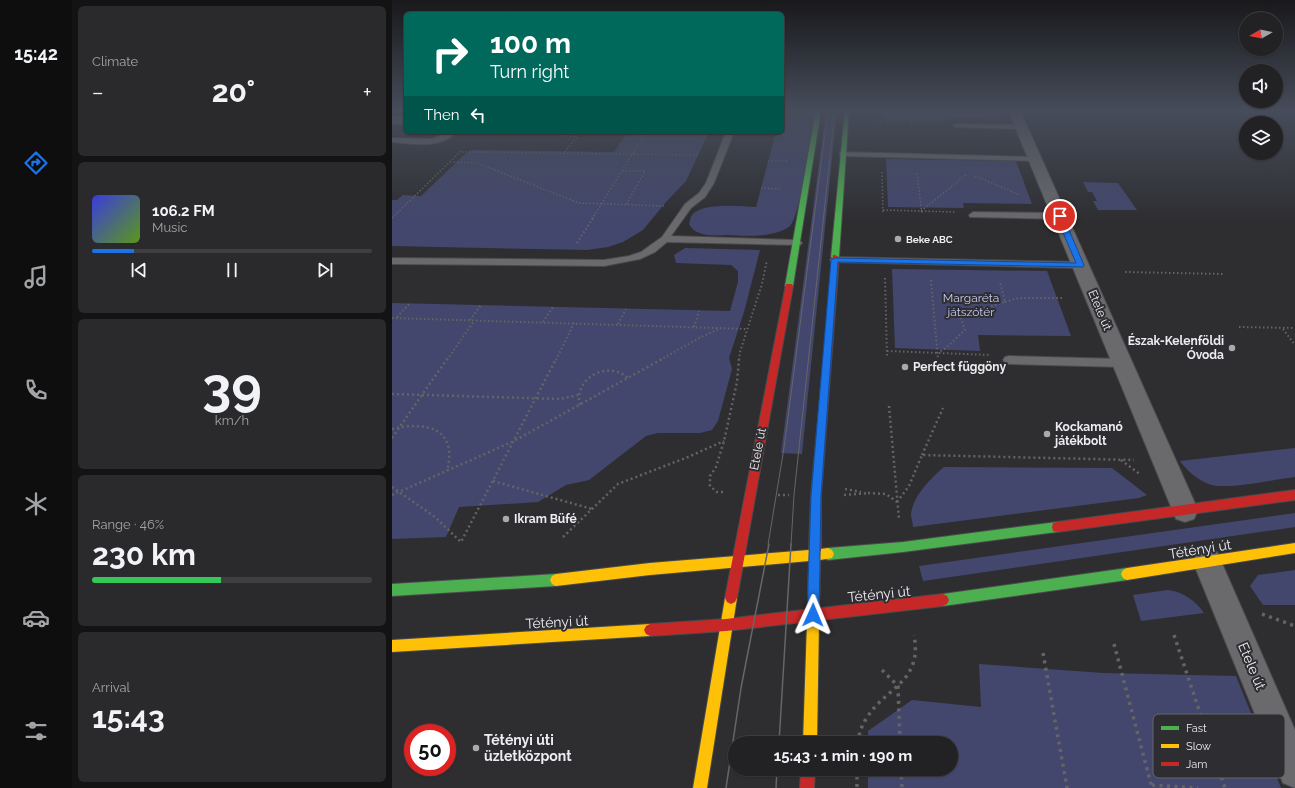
<!DOCTYPE html>
<html lang="en">
<head>
<meta charset="utf-8">
<style>
  :root { --surface:#222225; --page:#2a2a2d; --text:#f1f3f6; --muted:#a2a4a7; --line:#3f3f42; --accent:#1a73e8 }
  body { margin:0; font-family:Raleway,sans-serif; background:var(--page); color:var(--text); height:100vh; display:flex; flex-direction:column; font-size:15px; white-space:nowrap }
  * { box-sizing:border-box; margin:0 }
  p { font-size:13px; color:var(--muted) }
  .icon { flex:none; width:22px; height:22px; fill:none; stroke:currentColor; stroke-width:2; stroke-linecap:round; stroke-linejoin:round }
  .map { position:relative; flex:1; overflow:hidden }
  .panel { display:flex; flex-direction:column; gap:6px; padding:6px; background:#131314; width:320px }
  .panel>* { flex:none }
  .top-card { position:absolute; left:12px; top:12px; width:380px; height:122px; border-radius:6px; box-shadow:0 1px 3px #0004,0 0 0 1px var(--line); background:#00695c; color:#fff; overflow:hidden }
  .needle { width:26px; rotate:261deg }
  .tools { position:absolute; left:847px; top:12px; display:grid; gap:8px }
  .tools a { display:grid; place-items:center; width:44px; height:44px; border-radius:50%; background:var(--surface); box-shadow:0 1px 3px #0004,0 0 0 1px var(--line); font-size:20px }
  .speed { position:absolute; left:12px; top:724px; display:flex; gap:8px; font-size:20px; font-weight:700; text-align:center }
  .speed>* { display:grid; place-content:center; width:52px; height:52px; border-radius:50%; background:var(--surface); box-shadow:0 1px 3px #0004,0 0 0 1px var(--line); line-height:1 }
  .speed .limit { border:6px solid #d22; background:#fff; color:#111 }
  .pin { position:absolute; display:grid; place-items:center; width:34px; height:34px; color:#fff; margin:-17px; border:2px solid #fff; border-radius:50%; box-shadow:0 1px 4px #0007 }
  .me { position:absolute; width:44px; margin:-22px; rotate:1deg; stroke-linejoin:round; filter:drop-shadow(0 0 3px #0008) }
  .turn { display:flex; align-items:center; gap:14px; height:84px; padding:0 20px; font-size:18px }
  .turn .icon { width:52px; height:52px; stroke-width:2.5 }
  .turn b { display:block; font-size:28px; line-height:34px }
  .then { display:flex; align-items:center; height:38px; padding:0 20px; background:#0003; gap:8px; font-size:15px }
  .big { font-size:30px; font-weight:700; line-height:1.1 }
  .panel .tile { flex:1; display:flex; flex-direction:column; justify-content:center; gap:6px; min-width:0; padding:0 14px; border-radius:6px; background:var(--page) }
  .panel .dial { align-items:center; gap:0 }
  .dial b { font-size:52px; line-height:1 }
  .song { display:flex; align-items:center; gap:12px }
  .cover { width:48px; height:48px; border-radius:6px; background:linear-gradient(135deg,hsl(240 70% 55%),hsl(90 70% 35%)) }
  .played { height:4px; border-radius:2px; background:linear-gradient(90deg,var(--accent) 15%,var(--line) 15%) }
  .keys { display:flex; justify-content:space-around; direction:ltr }
  .heat { display:flex; justify-content:space-between; align-items:center; font-size:22px; direction:ltr }
  .charge { height:6px; border-radius:3px; background:linear-gradient(90deg,#34c759 46%,var(--line) 0) }
  .trip { position:absolute; left:336px; top:736px; width:230px; height:40px; border-radius:20px; background:var(--surface); box-shadow:0 1px 3px #0004,0 0 0 1px var(--line); font-weight:700; line-height:40px; text-align:center }
  main { display:flex; flex:1; min-height:0 }
  .menu { display:flex; flex-direction:column; width:72px; justify-content:space-around; align-items:center; background:#0e0e0f; color:var(--muted) }
  .menu .icon { width:28px; height:28px }
  .menu .on { color:var(--accent) }
  .menu b { font-size:18px; color:var(--text) }
  .map>svg:first-child { display:block }
  .green { fill:#43476d }
  .lines { fill:none; stroke-linecap:round; stroke-linejoin:round }
  .lane-casing { stroke:#4a4a4c; stroke-width:2 }
  .street-casing { stroke:#4a4a4c; stroke-width:2 }
  .fast-casing { stroke:#4a4a4c; stroke-width:2 }
  .slow-casing { stroke:#4a4a4c; stroke-width:2 }
  .jam-casing { stroke:#4a4a4c; stroke-width:2 }
  .path-far3 { stroke:#646466; stroke-width:1.5; stroke-dasharray:1.5 2; stroke-linecap:butt }
  .path-far2 { stroke:#646466; stroke-width:2; stroke-dasharray:1.5 2.5; stroke-linecap:butt }
  .path-far1 { stroke:#646466; stroke-width:2.5; stroke-dasharray:2 3; stroke-linecap:butt }
  .path { stroke:#646466; stroke-width:3.5; stroke-dasharray:3 4.5; stroke-linecap:butt }
  .lane { fill:#6a6a6c; fill-rule:evenodd }
  .street { fill:#6a6a6c; fill-rule:evenodd }
  .fast { fill:#4caf50; fill-rule:evenodd }
  .slow { fill:#ffc107; fill-rule:evenodd }
  .jam { fill:#c62828; fill-rule:evenodd }
  .tram-far1 { stroke:#666668; stroke-width:1 }
  .tram { stroke:#666668; stroke-width:1.5 }
  .route { fill:#1a73e8; stroke:#114b97 }
  .poi-dot { fill:#aaaaad; stroke:#2d2d32; stroke-width:1.5 }
  .labels { text-anchor:middle; stroke-width:4; stroke-linejoin:round; paint-order:stroke }
  .far-poi-label { font-size:10px; font-weight:bold; fill:#ededf0; stroke:#2d2d32; text-anchor:start }
  .park-label { font-size:12px; fill:#c6ccef; stroke:#2d2d32 }
  .street-label { font-size:12px; fill:#ededf0; stroke:#2d2d32 }
  .poi-label { font-size:12px; font-weight:bold; fill:#ededf0; stroke:#2d2d32; text-anchor:start }
  .near-street-label { font-size:14px; fill:#ededf0; stroke:#2d2d32 }
  .near-poi-label { font-size:14px; font-weight:bold; fill:#ededf0; stroke:#2d2d32; text-anchor:start }
  .key { fill:#2d2d32; stroke:#67676b; stroke-width:1 }
  .key-label { font-size:11px; fill:#ededf0 }
</style>
</head>
<body>
<main>
<nav class="menu">
<b>15:42</b>
<svg class="icon on" aria-label="directions" viewBox="0 0 24 24"><path d="M12 3l9 9-9 9-9-9zM9 14v-3h6M13 9l2 2-2 2"/></svg>
<svg class="icon" aria-label="music" viewBox="0 0 24 24"><path d="M9 18V5l10-2v13"/><circle cx="6" cy="18" r="3"/><circle cx="16" cy="16" r="3"/></svg>
<svg class="icon" aria-label="phone" viewBox="0 0 24 24"><path d="M5 4h4l2 5-3 2q2 4 5 5l2-3 5 2v4C11 20 4 13 5 4z"/></svg>
<svg class="icon" aria-label="climate" viewBox="0 0 24 24"><path d="M12 3v18M4 7l16 10M4 17L20 7"/></svg>
<svg class="icon" aria-label="car" viewBox="0 0 24 24"><path d="M5 17H2v-5l4-1 3-4h7l3 4 3 1v5h-3M9 17h6M6 11h13"/><circle cx="7" cy="17" r="2"/><circle cx="17" cy="17" r="2"/></svg>
<svg class="icon" aria-label="filters" viewBox="0 0 24 24"><path d="M4 7h16M4 17h16"/><circle cx="9" cy="7" r="2"/><circle cx="15" cy="17" r="2"/></svg>
</nav>
<section class="panel">
<div class="tile"><p>Climate</p>
<div class="heat"><a>−</a><b class="big">20°</b><a>+</a></div>
</div>
<div class="tile">
<div class="song"><i class="cover"></i><div><b>106.2 FM</b><p>Music</p></div></div>
<div class="played"></div>
<div class="keys"><svg class="icon" aria-label="previous" viewBox="0 0 24 24"><path d="M18 5L8 12l10 7zM5 5v14"/></svg><svg class="icon" aria-label="pause" viewBox="0 0 24 24"><path d="M8 5v14M16 5v14"/></svg><svg class="icon" aria-label="next" viewBox="0 0 24 24"><path d="M6 5l10 7-10 7zM19 5v14"/></svg></div>
</div>
<div class="tile dial"><b>39</b><p>km/h</p></div>
<div class="tile"><p>Range · 46%</p><b class="big">230 km</b><div class="charge"></div></div>
<div class="tile"><p>Arrival</p><b class="big">15:43</b></div>
</section>
<div class="map">
<svg width="903" height="788" viewBox="0 0 903 788">
  <rect width="100%" height="100%" fill="#2e2e31"/>
  <path class="green" d="M390 110H423C419 130 409 216 398 226 383 238 353 236 336 235 323 235 304 238 297 224 298 221 298 218 300 215 310 202 349 206 364 207L384 132H390Z
    M434 110H445L410 454 389 453Z
    M492 110H605L608 119 555 118V121L493 120Z
    M236 132H317L294 181 274 202 251 230 231 242 216 247 195 250 0 246V200H5L11 195 29 196 72 155 80 150 222 152Z
    M494 159 624 161 640 204 571 203 572 208 496 207Z
    M691 182 726 183 745 210H706L701 201H705L700 192H696Z
    M293 248 368 250 352 312 337 358 340 369 326 421 320 430 308 433H266L254 436 197 480 174 485 146 502 67 507 54 537 0 539V303L338 311 346 282V271L339 265 284 263 282 255Z
    M500 269 655 271 679 336 586 335 588 351 503 348Z
    M903 448V477C878 480 851 487 826 486 811 485 796 472 788 461Z
    M552 467 720 468 755 495 747 498 521 527C521 523 519 518 519 514 521 496 539 478 552 467Z
    M903 513V527L531 581 527 566Z
    M903 570V605H871L858 586 866 575Z
    M776 590C791 592 803 600 812 613L749 621 741 595Z
    M587 664 711 673 844 676 889 788H476V769H559V743H476V731L520 700 589 707Z"/>
  <g class="lines">
    <defs>
      <path id="lane" d="M564 124 629 125 632 127 629 129 562 127V125Z
        M56 132H65C49 149 20 144 0 142V138L40 139Z
        M334 132H342L322 183 313 197 299 208 279 236 405 240 408 241 410 243 408 245 275 242 263 252 248 259 212 266 0 264V258L212 260 237 256 249 252 270 237 293 204 307 193 314 183Z
        M448 152 643 157 647 159 643 161 451 156H448Z
        M581 212 667 213 671 216 667 219 578 217 577 215Z
        M443 257 688 262 693 265 688 268 440 262 438 260 440 258Z
        M617 356 730 359 734 360 736 363 734 366 730 367 617 364 613 363 611 360 613 357Z"/>
      <path id="street" d="M616 110H628L806 510 802 519 793 522 784 519Z
        M0 116H14V124H0Z
        M815 548 825 552 903 730V788L891 783 801 562 805 552Z"/>
      <path id="fast" d="M424 110H429L401 286 397 288 393 286Z
        M453 110H457L447 257 443 259 439 257Z
        M665 522 669 523 670 527 669 531 665 532 511 552 436 560 432 558 430 554 432 550 436 548 511 542Z
        M735 568 739 570 741 574 739 578 735 580 551 606 547 604 545 600 547 596 551 594Z
        M164 574 168 576 170 580 168 584 164 586 0 596V584Z"/>
      <path id="slow" d="M903 543V553L735 580 731 578 729 574 731 570 735 568Z
        M423 544 427 546 428 549 436 548 440 550 442 554 440 558 428 560 425 743H411L417 561 258 575 164 586 160 584 158 580 160 576 164 574 258 563 417 550 419 546Z
        M339 592 343 594 345 598 315 788H301L333 598 335 594Z
        M258 624 262 626 264 630 262 634 258 636 0 652V640Z"/>
      <path id="jam" d="M441 255H443L447 257 429 496V550L427 554 423 556 419 554 417 550 419 496Z
        M394 284H400L401 286 345 598 343 602 339 604 335 602 333 598Z
        M903 490V500L665 532 661 531 660 527 661 523 665 522Z
        M551 594 555 596 557 600 555 604 551 606 334 631 258 636 254 634 252 630 254 626 258 624 334 619Z
        M409 769H423L422 788H408Z"/>
    </defs>
    <use href="#lane" class="lane-casing"/>
    <use href="#street" class="street-casing"/>
    <use href="#fast" class="fast-casing"/>
    <use href="#slow" class="slow-casing"/>
    <use href="#jam" class="jam-casing"/>
    <path class="path-far3" d="M488 110V125
      M517 110 519 125
      M390 114H406
      M488 122 548 123
      M164 132 161 134 185 137 171 154
      M383 135 401 136
      M70 152 308 155
      M376 161H396
      M58 162 85 163 187 203 272 206
      M230 171H253L234 205
      M490 172 491 213
      M525 173 530 214
      M583 176 628 195
      M369 188 390 189
      M491 210 563 212
      M529 211 574 175
      M0 218 69 151
      M200 219 254 132"/>
    <path class="path-far2" d="M185 243 201 218
      M733 272 831 274
      M493 278 495 357
      M539 280 546 359
      M613 302 627 298H670
      M5 317 18 303
      M0 318 355 329
      M78 320 89 305
      M151 322 161 307
      M226 324 234 309
      M302 327 307 311
      M847 327 903 328
      M891 329 903 345
      M495 351 599 355
      M545 353 554 348 573 330 568 316 613 302 608 282
      M55 360 82 321
      M164 360 182 323
      M268 360 307 338 329 328
      M347 360 348 352 370 284 375 260"/>
    <path class="path-far1" d="M0 394 168 399 186 395
      M188 405C182 384 205 365 226 372 230 373 233 376 237 378
      M497 406 507 519
      M0 429C35 421 66 428 55 471
      M0 438 55 359
      M530 455 551 408
      M729 460 749 475
      M101 481 200 509
      M0 487 43 517 69 542 164 359
      M453 489 469 492
      M331 492H325L318 486V476L324 467 332 441 345 382 347 359
      M476 493 494 494 505 502
      M0 495 122 441 270 359
      M386 495H397
      M452 495 477 493
      M505 502 517 486 530 455 742 460
      M171 537 226 484 296 457 332 441"/>
    <path class="path" d="M870 614 903 626
      M782 635 833 788
      M722 644 760 788
      M651 653 675 788
      M490 670 506 686 508 743
      M466 743C467 734 469 727 474 719 493 687 531 683 522 635
      M465 769V788
      M509 769 510 788
      M760 785 806 788"/>
    <use href="#lane" class="lane"/>
    <use href="#street" class="street"/>
    <use href="#fast" class="fast"/>
    <use href="#slow" class="slow"/>
    <use href="#jam" class="jam"/>
    <path class="tram-far1" d="M376 545 392 448 436 110
      M399 545 402 495 443 110"/>
    <path class="tram" d="M387 743 399 544
      M334 788 349 688 377 544
      M384 788 385 769"/>
  </g>
  <linearGradient id="sky" x2="0" y2="1"><stop stop-color="#19191b"/><stop offset="0.5" stop-color="#464c5a"/><stop offset="1" stop-color="#464c5a" stop-opacity="0"/></linearGradient>
  <rect width="903" height="221" fill="url(#sky)"/>
  <path class="route" d="M668 214 671 216 692 265 691 267 446 262 429 496 427 615 426 620 421 621 417 620 415 615 419 496 439 260 443 258 684 263 664 216Z"/>
  <g class="poi-dot">
    <circle cx="506" cy="239" r="4"/>
    <circle cx="840" cy="348" r="4"/>
    <circle cx="513" cy="367" r="4"/>
    <circle cx="655" cy="434" r="4"/>
    <circle cx="114" cy="519" r="4"/>
    <circle cx="84" cy="748" r="4"/>
  </g>
  <g class="labels">
    <g class="far-poi-label">
      <text x="514" y="243">Beke ABC</text>
    </g>
    <g class="park-label">
      <text x="579" y="302">Margaréta<tspan x="579" dy="14">játszótér</tspan></text>
    </g>
    <g class="street-label">
      <text transform="translate(708 310) rotate(67)" y="4">Etele út</text>
      <text transform="translate(366 449) rotate(-79)" y="4">Etele út</text>
    </g>
    <g class="poi-label">
      <text x="832" y="345" text-anchor="end">Észak-Kelenföldi<tspan x="832" dy="14">Óvoda</tspan></text>
      <text x="521" y="371">Perfect függöny</text>
      <text x="663" y="431">Kockamanó<tspan x="663" dy="14">játékbolt</tspan></text>
      <text x="122" y="523">Ikram Büfé</text>
    </g>
    <g class="near-street-label">
      <text transform="translate(808 549) rotate(-9)" y="5">Tétényi út</text>
      <text transform="translate(487 594) rotate(-6)" y="5">Tétényi út</text>
      <text transform="translate(165 622) rotate(-3)" y="5">Tétényi út</text>
      <text transform="translate(860 666) rotate(67)" y="5">Etele út</text>
    </g>
    <g class="near-poi-label">
      <text x="92" y="745">Tétényi úti<tspan x="92" dy="16">üzletközpont</tspan></text>
    </g>
  </g>
  <rect x="761" y="714" width="132" height="64" rx="6" class="key"/>
  <rect x="769" y="726" width="18" height="4" fill="#4caf50"/>
  <rect x="769" y="744" width="18" height="4" fill="#ffc107"/>
  <rect x="769" y="762" width="18" height="4" fill="#c62828"/>
  <g class="key-label">
    <text x="794" y="732">Fast</text>
    <text x="794" y="750">Slow</text>
    <text x="794" y="768">Jam</text>
  </g>
</svg>
<div class="tools">
<a><svg class="needle" viewBox="-14 -14 28 28"><path d="M0-13l5 13h-10z" fill="#e53935"/><path d="M0 13l5-13h-10z" fill="#a2a4a7"/></svg></a>
<a><svg class="icon" aria-label="sound" viewBox="0 0 24 24"><path d="M4 9h4l5-4v14l-5-4H4zM17 9q2 3 0 6"/></svg></a>
<a><svg class="icon" aria-label="layers" viewBox="0 0 24 24"><path d="M12 4l9 5-9 5-9-5zM3 14l9 5 9-5"/></svg></a>
</div>
<div class="speed"><div class="limit">50</div></div>
<div class="pin" style="left:668px;top:216px;background:#d93025"><svg class="icon" aria-label="arrive" viewBox="0 0 24 24"><path d="M6 21V4h12l-3 4 3 4H6"/></svg></div>
<svg class="me" style="left:421px;top:615px" viewBox="-20 -20 40 40"><path d="M0-17L14 15 0 8-14 15z" fill="#1a73e8" stroke="#fff" stroke-width="4"/></svg>
<div class="trip">15:43 · 1 min · 190 m</div>
<div class="top-card">
<div class="turn"><svg class="icon" aria-label="right" viewBox="0 0 24 24"><path d="M7 20v-9h11M14 6l5 5-5 5"/></svg><div><b>100 m</b>Turn right</div></div>
<div class="then">Then<svg class="icon" aria-label="left" viewBox="0 0 24 24"><path d="M17 20v-9H6M10 6l-5 5 5 5"/></svg></div>
</div>
</div>
</main>
</body>
</html>
